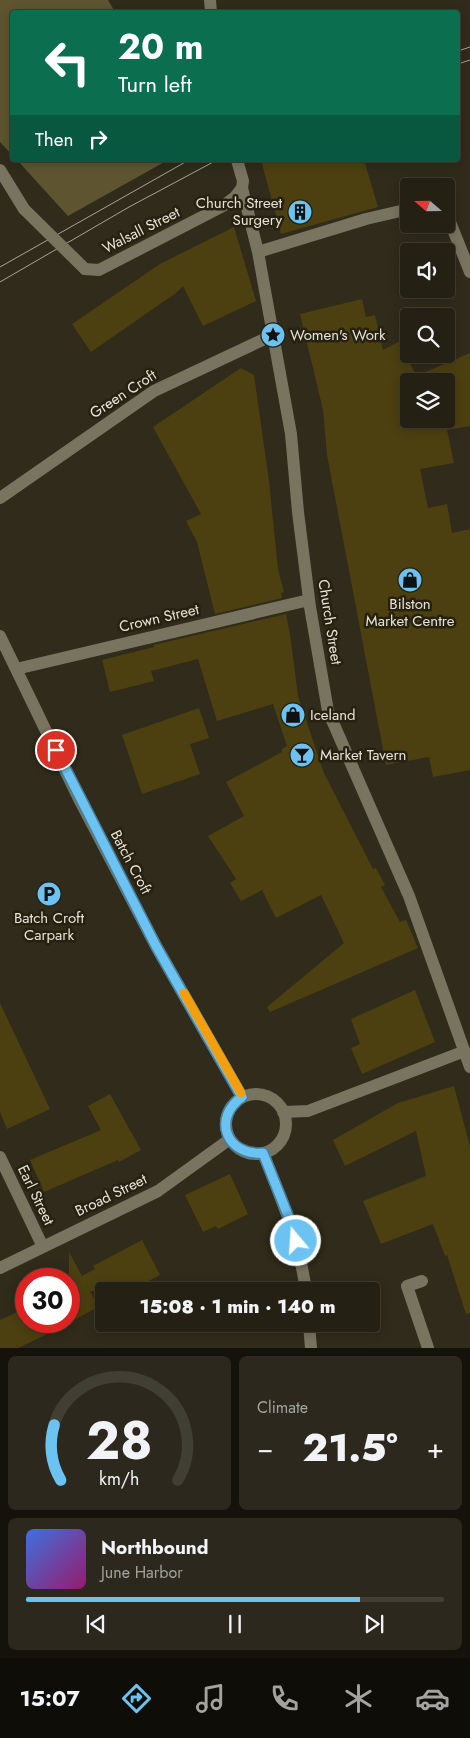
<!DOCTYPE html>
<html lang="en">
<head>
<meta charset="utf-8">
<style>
  :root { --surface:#242014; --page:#2c281d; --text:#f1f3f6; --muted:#a3a3a0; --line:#413e34; --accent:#6cc3f2 }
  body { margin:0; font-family:Jost,sans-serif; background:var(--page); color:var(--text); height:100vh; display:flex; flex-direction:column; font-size:19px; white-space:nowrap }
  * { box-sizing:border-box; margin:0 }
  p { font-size:16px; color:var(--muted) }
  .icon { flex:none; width:28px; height:28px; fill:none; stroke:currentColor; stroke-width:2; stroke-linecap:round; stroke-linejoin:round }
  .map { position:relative; height:1348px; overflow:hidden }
  .panel { display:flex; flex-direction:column; gap:8px; padding:8px; background:#14120b; flex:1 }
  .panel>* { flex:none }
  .banner { position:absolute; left:10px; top:10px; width:450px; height:152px; border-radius:5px; box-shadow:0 2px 12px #0003,0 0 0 1px var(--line); background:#0b6e4f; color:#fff; overflow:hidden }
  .needle { width:32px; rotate:290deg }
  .fabs { position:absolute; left:400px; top:178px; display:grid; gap:10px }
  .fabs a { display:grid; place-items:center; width:55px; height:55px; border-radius:5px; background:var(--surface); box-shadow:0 2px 12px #0003,0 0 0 1px var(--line); font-size:25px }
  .speed { position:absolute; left:15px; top:1268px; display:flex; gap:10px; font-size:25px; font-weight:700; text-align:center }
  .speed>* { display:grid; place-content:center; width:65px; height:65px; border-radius:50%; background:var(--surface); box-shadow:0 2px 12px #0003,0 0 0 1px var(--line); line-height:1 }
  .speed .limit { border:8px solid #d22; background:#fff; color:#111 }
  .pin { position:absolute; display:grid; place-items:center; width:42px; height:42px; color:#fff; margin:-21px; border:2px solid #fff; border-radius:50%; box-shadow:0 1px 5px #0007 }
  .me { position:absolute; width:55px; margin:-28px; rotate:342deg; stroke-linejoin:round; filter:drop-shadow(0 0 4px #0008) }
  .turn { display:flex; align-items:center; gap:18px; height:105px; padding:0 25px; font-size:22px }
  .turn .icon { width:65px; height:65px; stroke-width:2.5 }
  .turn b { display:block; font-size:35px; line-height:42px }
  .then { display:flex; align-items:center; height:48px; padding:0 25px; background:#0003; gap:10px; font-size:19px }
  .big { font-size:38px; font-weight:800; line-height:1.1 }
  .panel .widget { flex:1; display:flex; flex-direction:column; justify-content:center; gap:8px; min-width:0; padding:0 18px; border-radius:8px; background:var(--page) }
  .panel .dial { align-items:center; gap:0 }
  .dial svg { height:130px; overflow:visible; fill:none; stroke:var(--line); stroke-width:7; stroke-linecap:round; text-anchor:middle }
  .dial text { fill:var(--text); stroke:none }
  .song { display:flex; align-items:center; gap:15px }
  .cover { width:60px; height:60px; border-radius:8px; background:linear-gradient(135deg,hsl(220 70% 55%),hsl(320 70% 35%)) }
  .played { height:5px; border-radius:2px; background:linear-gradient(90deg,var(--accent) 80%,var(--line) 80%) }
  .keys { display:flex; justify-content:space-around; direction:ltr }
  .heat { display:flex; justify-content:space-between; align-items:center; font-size:28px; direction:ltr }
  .panel .tiles { flex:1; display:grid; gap:8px; grid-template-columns:1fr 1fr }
  .widget:last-child { grid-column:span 2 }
  .trip { position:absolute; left:95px; top:1282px; width:285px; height:50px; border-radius:5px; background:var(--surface); box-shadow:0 2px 12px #0003,0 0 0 1px var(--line); font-weight:800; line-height:50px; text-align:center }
  .tabs { display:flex; height:80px; justify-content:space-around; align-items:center; background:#0e0d08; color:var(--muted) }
  .tabs .icon { width:35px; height:35px }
  .tabs .active { color:var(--accent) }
  .tabs b { font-size:22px; color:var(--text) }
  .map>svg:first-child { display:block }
  .green { fill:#5e5430 }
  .building { fill:#4c4010; fill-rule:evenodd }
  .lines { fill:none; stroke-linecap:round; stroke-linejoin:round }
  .minor { stroke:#797460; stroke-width:12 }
  .tram { stroke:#a8a497; stroke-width:1 }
  .minor-bridge { stroke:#797460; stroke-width:12 }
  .route-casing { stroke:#467f9d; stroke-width:12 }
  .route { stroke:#6cc3f2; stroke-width:9 }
  .slow { stroke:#f59e0b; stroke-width:9 }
  .labels { text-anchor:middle; stroke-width:5; stroke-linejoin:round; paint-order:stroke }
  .poi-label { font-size:15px; fill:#e5e2d7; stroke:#262110; text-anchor:start }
  .street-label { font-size:15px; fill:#e5e2d7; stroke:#262110 }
</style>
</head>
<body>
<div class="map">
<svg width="470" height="1348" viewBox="0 0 470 1348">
  <rect width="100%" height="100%" fill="#302b1a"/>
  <path class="green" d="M0 0H108L115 12H12V155L0 142Z
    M17 160H168L68 216Z"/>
  <path class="building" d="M261 160H364L378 207 281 234Z
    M234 227 256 301 203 326 183 286 176 293 91 352 72 324 160 264Z
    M362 299 366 317 375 315 383 350 400 341 416 376 470 353V426L447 430 454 463 420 469 428 508 447 504 452 533 470 529V770L433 777 429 757 386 765 327 455 323 410 300 314ZM409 381H446V419H409Z
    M241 368 254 375 269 481 278 569 284 592 281 593 282 598 215 614 197 542 186 521 201 514 153 427Z
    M286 614 290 634 298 696 324 773 373 869 376 868 385 885 381 887 400 922 406 920 418 948 270 1012 267 1007 344 943 321 895 276 918 262 890 241 901 230 883 236 879 208 836 244 816 226 782 282 752V749L287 746 273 704 217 721 198 659 151 671 154 681 110 692 102 660 154 647 153 645Z
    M199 708 209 738 190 744 200 774 142 794 122 735Z
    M415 990 435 1042 362 1074 351 1048 360 1044 351 1019Z
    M0 1003 50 1109 7 1129 0 1112Z
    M454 1086 470 1147V1313L466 1314 447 1255 445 1256 433 1224 381 1244 363 1201 426 1176 416 1131 345 1166 333 1140 398 1103Z
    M110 1094 141 1150 119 1162 118 1160 44 1192 30 1160 101 1130 88 1106Z
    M230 1174 248 1214 218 1229 216 1226 203 1232 185 1195Z
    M142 1240 160 1275 130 1291H90L98 1307 72 1321H75L18 1348H0V1320L26 1308V1321H69V1252L82 1276 95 1269 93 1266Z"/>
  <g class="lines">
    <path class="minor" d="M210 0 211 12
      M237 160 243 181 242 188 258 252 291 434 298 512 310 607 328 711 409 896 470 1067
      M0 170 24 209
      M446 212 470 272
      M258 252 366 219 409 209
      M85 269 99 270 223 206 235 197 242 188
      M0 498 154 391 273 335
      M0 636 79 799 156 946 242 1097
      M16 669 309 600
      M226 1124a30 30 0 1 1 60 0a30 30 0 1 1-60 0Z
      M283 1112 308 1111 465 1051
      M263 1153C282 1200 299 1240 306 1291
      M0 1157 43 1247
      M0 1268 158 1191 230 1139
      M422 1281 407 1286 428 1348
      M309 1324 311 1348"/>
    <path class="tram" d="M458 51 470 47
      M458 64 470 60
      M0 267 189 160
      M0 282 129 207 217 160"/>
    <path class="minor-bridge" d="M24 209 85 269"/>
  </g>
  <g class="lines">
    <defs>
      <path id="route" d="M56 750 156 946 242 1097C212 1118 226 1156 263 1153L293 1228 296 1241"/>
    </defs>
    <use href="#route" class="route-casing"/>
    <use href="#route" class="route"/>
    <path class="slow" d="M184 993 241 1093"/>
  </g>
  <defs>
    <symbol id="building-disc" viewBox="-11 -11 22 22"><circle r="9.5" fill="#6cc3f2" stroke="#262110"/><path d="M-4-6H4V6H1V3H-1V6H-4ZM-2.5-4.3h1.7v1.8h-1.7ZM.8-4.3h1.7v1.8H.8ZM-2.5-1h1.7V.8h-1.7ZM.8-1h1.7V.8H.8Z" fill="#111"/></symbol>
    <symbol id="sight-disc" viewBox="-11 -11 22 22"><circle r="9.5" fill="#6cc3f2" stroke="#262110"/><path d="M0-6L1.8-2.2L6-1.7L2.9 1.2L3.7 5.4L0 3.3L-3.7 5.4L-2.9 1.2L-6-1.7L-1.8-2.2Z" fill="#111"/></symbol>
    <symbol id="shop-disc" viewBox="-11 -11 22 22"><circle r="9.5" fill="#6cc3f2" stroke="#262110"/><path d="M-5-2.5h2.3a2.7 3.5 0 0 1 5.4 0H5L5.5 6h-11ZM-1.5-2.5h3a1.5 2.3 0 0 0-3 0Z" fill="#111"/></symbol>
    <symbol id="bar-disc" viewBox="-11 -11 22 22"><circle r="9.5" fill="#6cc3f2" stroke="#262110"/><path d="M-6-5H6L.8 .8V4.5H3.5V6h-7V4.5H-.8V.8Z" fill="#111"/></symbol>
    <symbol id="parking-disc" viewBox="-11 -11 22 22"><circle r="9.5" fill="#6cc3f2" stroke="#262110"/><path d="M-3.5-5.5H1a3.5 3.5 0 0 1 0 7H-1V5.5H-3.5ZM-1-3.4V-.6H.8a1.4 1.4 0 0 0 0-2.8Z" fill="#111"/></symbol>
  </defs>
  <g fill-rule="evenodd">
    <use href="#building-disc" x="286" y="198" width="28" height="28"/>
    <use href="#sight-disc" x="259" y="321" width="28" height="28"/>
    <use href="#shop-disc" x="396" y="566" width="28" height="28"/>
    <use href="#shop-disc" x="279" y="701" width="28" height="28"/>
    <use href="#bar-disc" x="288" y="741" width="28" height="28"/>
    <use href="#parking-disc" x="35" y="880" width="28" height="28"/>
  </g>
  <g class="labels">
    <g class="poi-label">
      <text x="282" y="208" text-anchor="end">Church Street<tspan x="282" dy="17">Surgery</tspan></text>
      <text x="290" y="340">Women's Work</text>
      <text x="410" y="609" text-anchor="middle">Bilston<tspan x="410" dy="17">Market Centre</tspan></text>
      <text x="310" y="720">Iceland</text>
      <text x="320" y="760">Market Tavern</text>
      <text x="49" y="923" text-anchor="middle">Batch Croft<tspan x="49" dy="17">Carpark</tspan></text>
    </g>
    <g class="street-label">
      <text transform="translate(141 230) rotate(-27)" y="5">Walsall Street</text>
      <text transform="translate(123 394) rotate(-33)" y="5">Green Croft</text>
      <text transform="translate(159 618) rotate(-13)" y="5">Crown Street</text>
      <text transform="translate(330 622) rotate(81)" y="5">Church Street</text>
      <text transform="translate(131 862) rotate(62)" y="5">Batch Croft</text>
      <text transform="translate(36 1195) rotate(64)" y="5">Earl Street</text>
      <text transform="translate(111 1195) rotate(-26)" y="5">Broad Street</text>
    </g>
  </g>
</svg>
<div class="fabs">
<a><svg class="needle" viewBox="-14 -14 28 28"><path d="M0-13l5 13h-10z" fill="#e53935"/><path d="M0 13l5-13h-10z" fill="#a3a3a0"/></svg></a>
<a><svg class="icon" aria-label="sound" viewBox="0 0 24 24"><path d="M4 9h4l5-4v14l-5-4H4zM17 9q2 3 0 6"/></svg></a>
<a><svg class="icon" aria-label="search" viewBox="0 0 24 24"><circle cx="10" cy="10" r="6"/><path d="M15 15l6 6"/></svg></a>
<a><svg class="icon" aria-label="layers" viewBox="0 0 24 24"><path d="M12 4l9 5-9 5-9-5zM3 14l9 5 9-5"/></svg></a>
</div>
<div class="speed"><div class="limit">30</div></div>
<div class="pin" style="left:56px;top:750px;background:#d93025"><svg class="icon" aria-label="arrive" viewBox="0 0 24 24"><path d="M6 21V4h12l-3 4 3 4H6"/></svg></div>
<svg class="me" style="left:296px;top:1241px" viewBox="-20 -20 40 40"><circle r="17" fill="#6cc3f2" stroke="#fff" stroke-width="3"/><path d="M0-11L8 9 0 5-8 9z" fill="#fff"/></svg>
<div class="trip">15:08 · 1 min · 140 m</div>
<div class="banner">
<div class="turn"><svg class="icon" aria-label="left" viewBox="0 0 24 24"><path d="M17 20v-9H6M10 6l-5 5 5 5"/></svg><div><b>20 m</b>Turn left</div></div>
<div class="then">Then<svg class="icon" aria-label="right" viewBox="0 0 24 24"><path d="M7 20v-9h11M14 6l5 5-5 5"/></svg></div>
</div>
</div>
<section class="panel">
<div class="tiles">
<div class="widget dial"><svg viewBox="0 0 100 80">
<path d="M14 69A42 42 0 1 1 86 69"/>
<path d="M14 69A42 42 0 0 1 10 35" stroke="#6cc3f2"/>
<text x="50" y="56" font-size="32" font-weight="700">28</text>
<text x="50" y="72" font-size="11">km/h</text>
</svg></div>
<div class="widget"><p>Climate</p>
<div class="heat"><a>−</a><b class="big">21.5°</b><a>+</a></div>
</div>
<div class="widget">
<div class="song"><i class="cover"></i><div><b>Northbound</b><p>June Harbor</p></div></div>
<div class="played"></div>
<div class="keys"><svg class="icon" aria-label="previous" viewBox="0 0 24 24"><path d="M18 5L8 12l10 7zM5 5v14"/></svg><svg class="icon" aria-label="pause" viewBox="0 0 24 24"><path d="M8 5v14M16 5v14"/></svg><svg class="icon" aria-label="next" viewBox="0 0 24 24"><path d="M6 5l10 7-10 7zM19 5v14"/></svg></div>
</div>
</div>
</section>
<nav class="tabs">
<b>15:07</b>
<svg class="icon active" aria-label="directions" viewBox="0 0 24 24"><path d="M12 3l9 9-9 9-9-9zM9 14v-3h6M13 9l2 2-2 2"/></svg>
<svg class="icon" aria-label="music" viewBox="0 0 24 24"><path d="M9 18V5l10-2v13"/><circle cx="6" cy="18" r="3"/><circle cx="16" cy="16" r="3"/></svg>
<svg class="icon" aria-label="phone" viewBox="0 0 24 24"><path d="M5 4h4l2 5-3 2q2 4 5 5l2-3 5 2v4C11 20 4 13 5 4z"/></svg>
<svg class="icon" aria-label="climate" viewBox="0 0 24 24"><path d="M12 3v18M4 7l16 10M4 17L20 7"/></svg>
<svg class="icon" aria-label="car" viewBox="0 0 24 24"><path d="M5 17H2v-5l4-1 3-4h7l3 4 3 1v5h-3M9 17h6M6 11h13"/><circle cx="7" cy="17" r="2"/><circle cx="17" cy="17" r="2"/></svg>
</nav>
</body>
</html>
